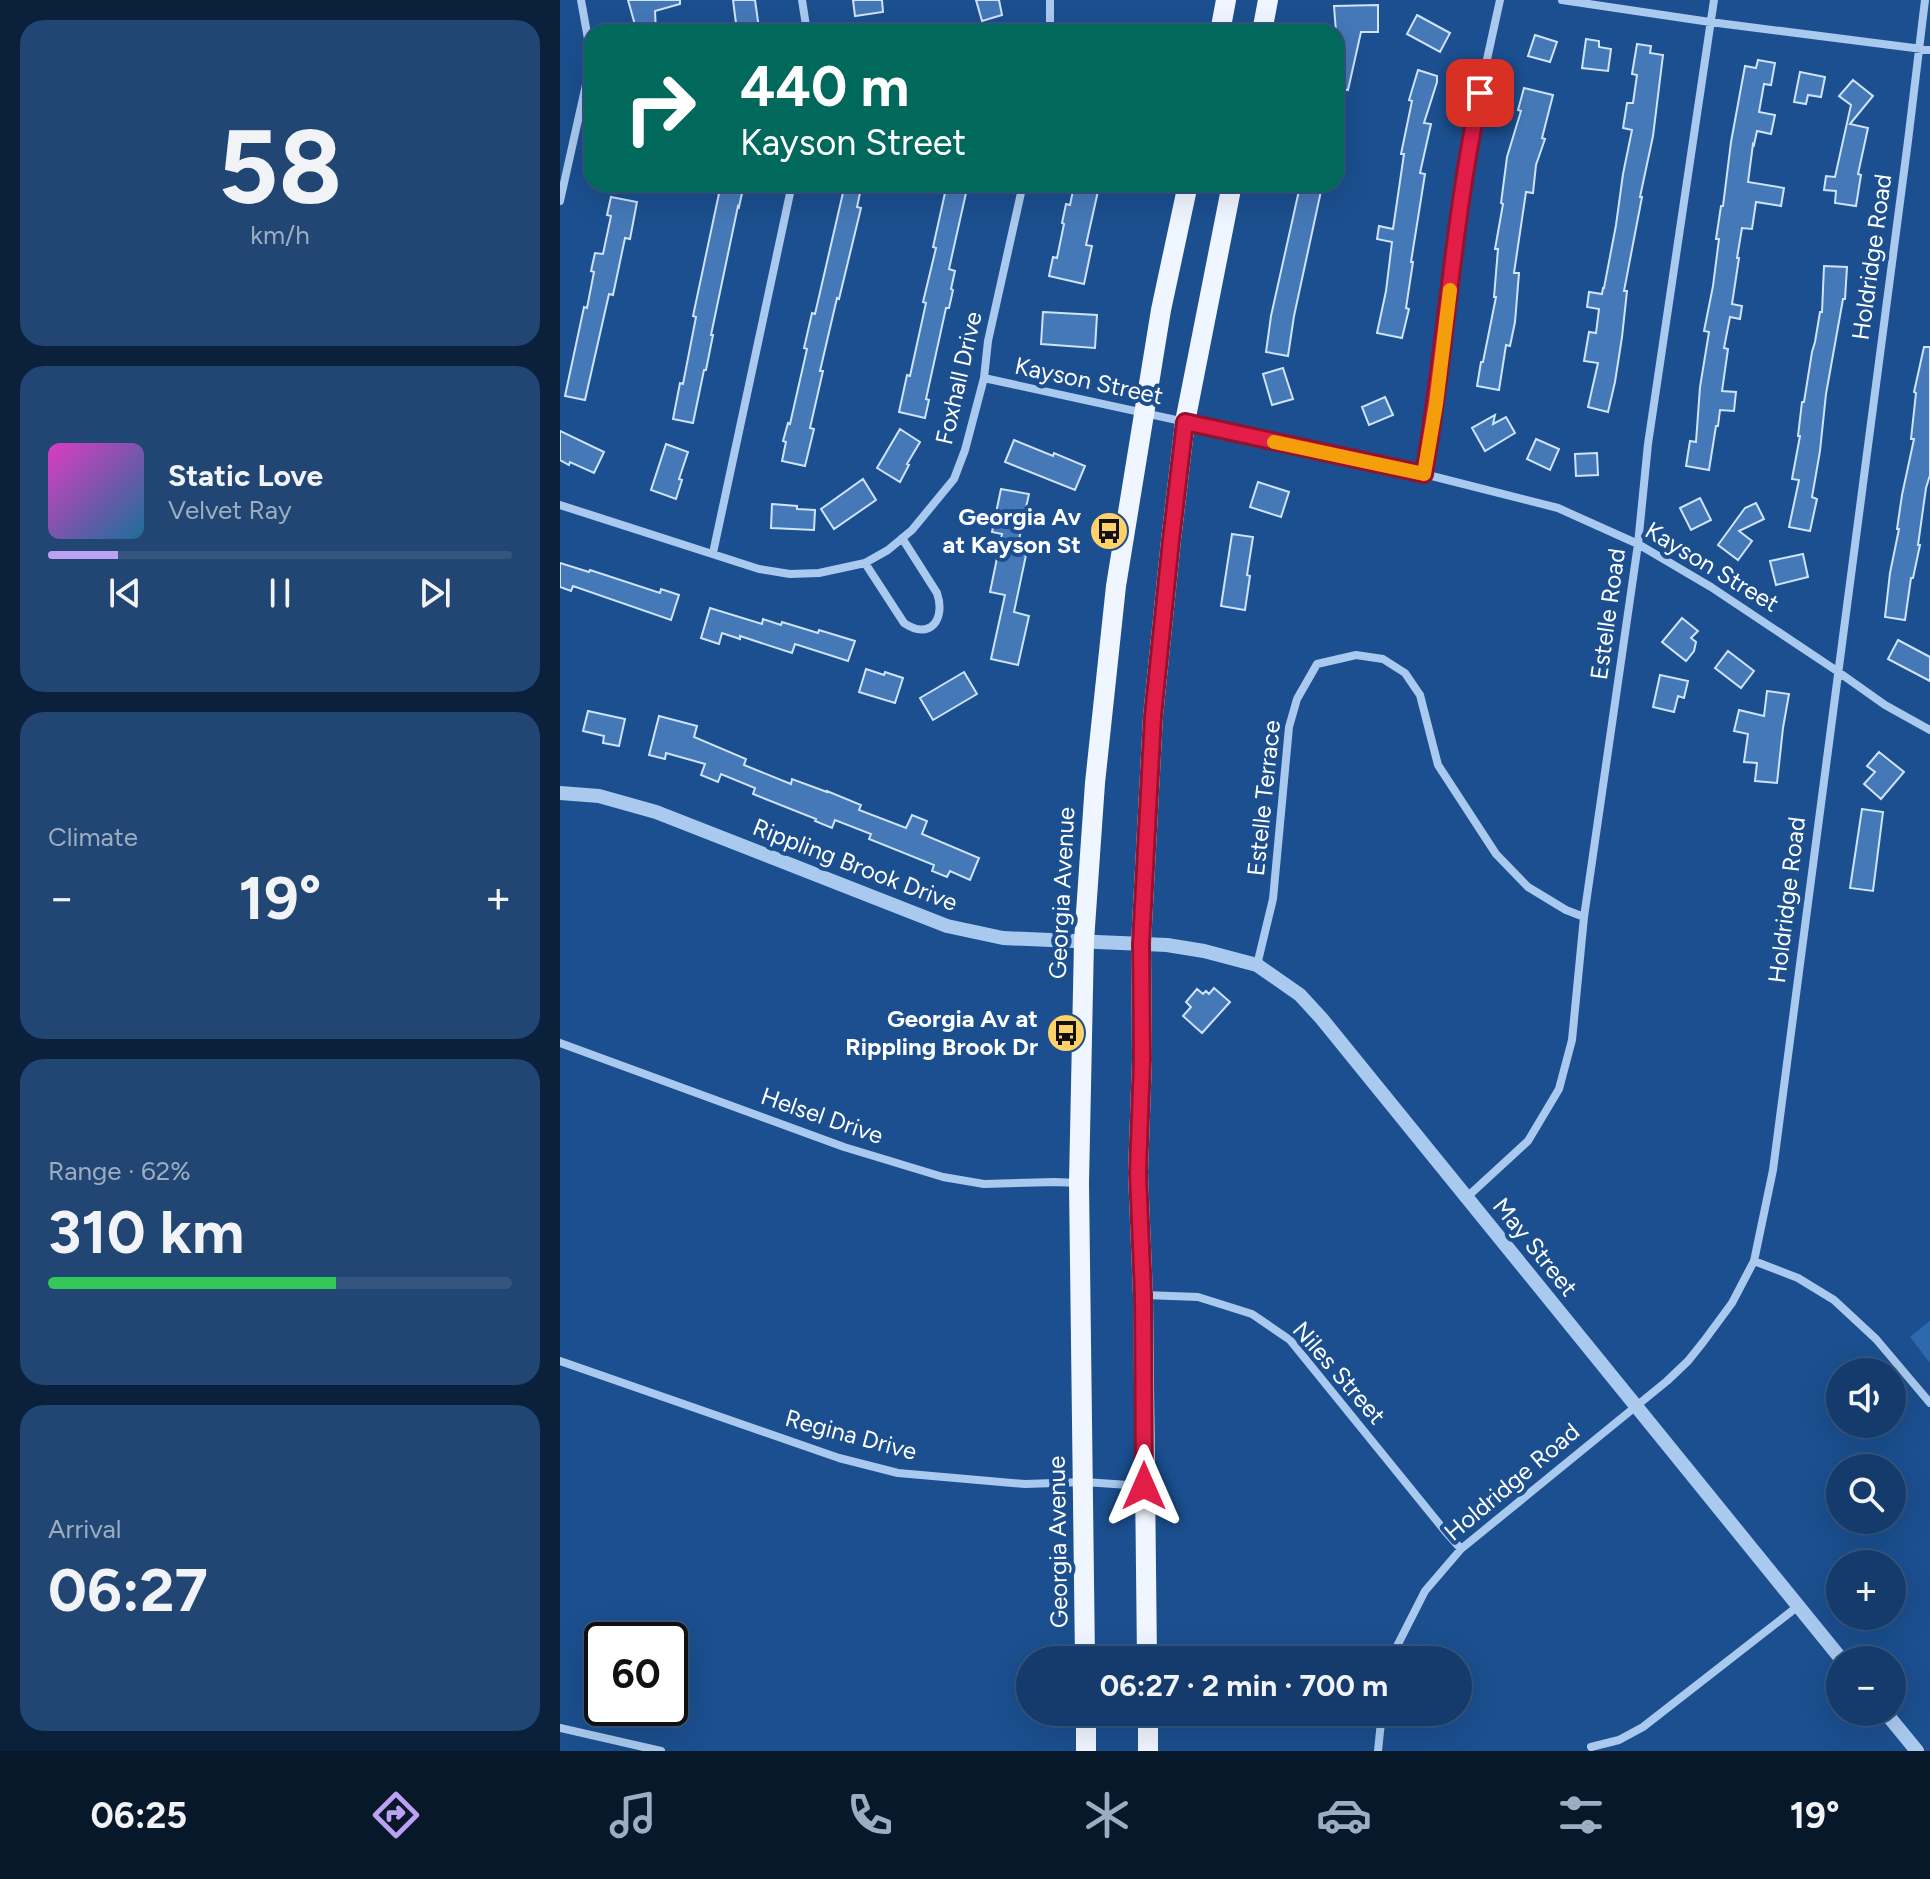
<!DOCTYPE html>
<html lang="en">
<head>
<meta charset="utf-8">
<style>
  :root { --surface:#143b6b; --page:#214673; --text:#f1f3f6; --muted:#9dadc1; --line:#33557e; --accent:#bca0f2 }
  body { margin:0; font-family:Figtree,sans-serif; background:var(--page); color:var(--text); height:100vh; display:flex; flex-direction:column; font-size:30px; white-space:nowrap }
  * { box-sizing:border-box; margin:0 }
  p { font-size:26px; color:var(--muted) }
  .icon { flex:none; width:44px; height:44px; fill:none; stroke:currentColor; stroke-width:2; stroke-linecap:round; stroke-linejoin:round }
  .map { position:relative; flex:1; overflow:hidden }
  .drawer { display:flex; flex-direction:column; gap:20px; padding:20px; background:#0b203b; width:560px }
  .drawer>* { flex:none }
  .guide { position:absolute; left:24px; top:24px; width:760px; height:168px; border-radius:24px; box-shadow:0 8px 32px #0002,0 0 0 2px var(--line); background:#00695c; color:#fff; overflow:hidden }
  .buttons { position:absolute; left:1266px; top:1358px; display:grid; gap:16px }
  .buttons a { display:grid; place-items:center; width:80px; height:80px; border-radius:50%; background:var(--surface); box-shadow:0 8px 32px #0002,0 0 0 2px var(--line); font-size:40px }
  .speed { position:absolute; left:24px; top:1622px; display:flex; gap:16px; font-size:40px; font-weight:700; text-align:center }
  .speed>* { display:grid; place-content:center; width:104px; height:104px; border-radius:50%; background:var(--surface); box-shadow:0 8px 32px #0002,0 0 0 2px var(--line); line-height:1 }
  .speed .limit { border:4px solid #111; border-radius:12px; background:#fff; color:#111 }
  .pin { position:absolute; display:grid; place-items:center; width:68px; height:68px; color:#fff; margin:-34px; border-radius:16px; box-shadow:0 4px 12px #0006 }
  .me { position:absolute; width:88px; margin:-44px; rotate:0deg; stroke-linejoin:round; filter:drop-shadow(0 0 6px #0008) }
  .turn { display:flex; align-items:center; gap:28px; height:168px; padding:0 24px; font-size:36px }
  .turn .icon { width:104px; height:104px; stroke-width:2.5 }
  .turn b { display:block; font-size:56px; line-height:68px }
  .big { font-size:60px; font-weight:700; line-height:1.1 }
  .drawer .card { flex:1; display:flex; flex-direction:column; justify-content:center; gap:12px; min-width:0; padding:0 28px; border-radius:24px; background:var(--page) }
  .drawer .dial { align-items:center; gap:0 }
  .dial b { font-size:104px; line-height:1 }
  .song { display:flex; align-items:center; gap:24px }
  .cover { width:96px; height:96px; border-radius:12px; background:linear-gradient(135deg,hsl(310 70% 55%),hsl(200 70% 35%)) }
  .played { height:8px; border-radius:4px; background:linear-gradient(90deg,var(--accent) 15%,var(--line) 15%) }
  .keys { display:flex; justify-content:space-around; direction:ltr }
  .heat { display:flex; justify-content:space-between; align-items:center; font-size:44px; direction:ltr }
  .charge { height:12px; border-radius:6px; background:linear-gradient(90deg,#34c759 62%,var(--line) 0) }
  .trip { position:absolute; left:456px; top:1646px; width:456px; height:80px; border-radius:40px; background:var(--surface); box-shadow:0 8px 32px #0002,0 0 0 2px var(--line); font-weight:700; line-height:80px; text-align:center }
  .tabs { display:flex; height:128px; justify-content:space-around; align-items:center; background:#08182b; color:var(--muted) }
  .tabs .icon { width:56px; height:56px }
  .tabs .active { color:var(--accent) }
  .tabs b { font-size:36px; color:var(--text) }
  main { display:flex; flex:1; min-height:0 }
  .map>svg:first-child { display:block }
  .green { fill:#2e69ad }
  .building { fill:#4478b7; stroke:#cfe3fa; stroke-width:2 }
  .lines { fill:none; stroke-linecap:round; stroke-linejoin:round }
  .minor { stroke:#a9c9ee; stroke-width:8 }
  .tertiary { stroke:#a9c9ee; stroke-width:14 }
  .primary { stroke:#f0f6ff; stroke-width:20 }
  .route-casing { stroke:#92132f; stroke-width:20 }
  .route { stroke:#e11d48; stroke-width:14 }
  .slow { stroke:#f59e0b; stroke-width:14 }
  .labels { text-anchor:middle; stroke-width:8; stroke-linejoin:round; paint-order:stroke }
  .street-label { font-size:24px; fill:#fff; stroke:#1b4f8f }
  .poi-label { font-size:24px; font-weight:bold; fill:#fff; stroke:#1b4f8f; text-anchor:end }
</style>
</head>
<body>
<main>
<section class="drawer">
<div class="card dial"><b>58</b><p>km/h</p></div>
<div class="card">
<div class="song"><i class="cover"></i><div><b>Static Love</b><p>Velvet Ray</p></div></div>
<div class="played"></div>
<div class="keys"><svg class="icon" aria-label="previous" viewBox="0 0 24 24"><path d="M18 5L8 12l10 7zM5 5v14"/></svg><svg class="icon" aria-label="pause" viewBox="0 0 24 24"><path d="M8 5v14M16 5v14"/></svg><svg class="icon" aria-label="next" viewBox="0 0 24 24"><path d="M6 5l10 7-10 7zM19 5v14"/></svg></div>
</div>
<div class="card"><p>Climate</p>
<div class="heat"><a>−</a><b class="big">19°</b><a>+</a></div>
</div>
<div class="card"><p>Range · 62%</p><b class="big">310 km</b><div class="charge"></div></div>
<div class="card"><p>Arrival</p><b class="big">06:27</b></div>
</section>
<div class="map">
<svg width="1370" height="1751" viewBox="0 0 1370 1751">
  <rect width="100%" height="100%" fill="#1b4f8f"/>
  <path class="green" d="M1370 1321V1363L1350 1337Z"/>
  <path class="building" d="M68 0H120V4L95 11 96 32H77Z
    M173 0H195L199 28 177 31Z
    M293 0H322L323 12 295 16Z
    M416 0H439L442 15 422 21Z
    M818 5V32H801L788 90 776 88V32L774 6Z
    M857 15 890 33 880 52 847 34Z
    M975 35 997 42 990 62 968 56Z
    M1026 39 1039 41V47L1051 49 1048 71 1022 68Z
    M1077 44 1091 46 1090 53 1103 55 1093 136 1080 197H1082L1064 291H1067L1062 337 1055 382 1048 412 1028 407 1038 363 1024 361 1029 332 1036 333 1039 309 1027 307 1029 292 1042 294 1043 288H1044L1056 225 1063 174 1072 130 1063 128 1067 103H1073L1077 75 1072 74Z
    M1198 60 1215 63 1211 85 1204 84 1199 112 1215 115 1211 134 1197 131 1194 145 1193 144 1188 182 1224 188 1221 206 1196 202 1192 229 1182 228 1177 258H1179L1172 304 1182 306 1180 319 1170 317 1164 348 1168 349 1162 391 1176 392 1174 411 1160 410 1158 426H1156L1149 470 1126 466 1130 441 1136 442 1140 387 1149 332 1144 331 1153 286 1159 239H1156L1161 206H1163L1171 142 1185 66 1196 68Z
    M858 70 877 76V82L864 123 871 124 860 173 865 174 851 262H853L846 308 849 309 842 338 817 333 826 291 832 242 817 239 819 226 833 229 844 154H841L852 101 849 100Z
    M1240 72 1265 77 1261 97 1248 95 1246 104 1234 102Z
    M1293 80 1313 96 1290 124 1308 128 1298 174 1301 175 1296 206 1275 203 1276 191 1264 190 1266 176 1275 177 1291 105 1279 96Z
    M964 88 993 95 982 138 985 139 976 165 973 193 966 192 954 273H959L955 322 950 346 946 345 939 390 917 386 921 362H923L936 297H934L938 249H935L943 204 941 203 947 157 961 111 958 110Z
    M161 184H184L179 207 178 206 151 335H153L146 370H144L133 423 113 419 120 383 123 384 136 317 133 316Z
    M285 184H302L297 207 301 208 279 299 277 298 260 371H263L250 428 254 429 245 466 222 461 226 442 223 441 228 423 230 424 247 349 244 348 252 313 255 314Z
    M387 184H408L389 269 395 271 391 289 393 290 389 308H386L366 399 369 400 365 418 339 412 347 375 350 376 366 303 363 302 376 248 373 247Z
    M514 186 538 191 526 245 532 246 524 284 489 276 493 257 497 258 504 224 502 223 506 204 510 205Z
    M740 186 761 191 734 316 728 356 706 352 711 316Z
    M51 197 77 202 70 239 65 238 53 295 49 294 25 400 5 396 24 307 27 308 34 272 31 271 35 253 43 254 51 216 47 215Z
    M1264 266 1287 267 1285 299H1283L1266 394 1260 451 1252 497 1257 499 1250 531 1229 527 1239 480 1232 479 1240 436H1238L1242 402H1244L1252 352 1255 342 1260 312H1262Z
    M483 312 537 315 535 348 481 344Z
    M1364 347H1370V475L1366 488 1358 545H1360L1353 578H1351L1345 620 1325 617 1330 573 1339 529H1337L1342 495 1354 439H1351L1356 393 1354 392Z
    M723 368 733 399 712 405 703 374Z
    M825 397 833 415 809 425 802 407Z
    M935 415 933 424 946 417 955 433 925 451 912 428Z
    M340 429 360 442 347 464 349 465 340 482 317 468Z
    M0 431 44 452 34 473 10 462 9 465 0 460Z
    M976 439 999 449 990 470 967 459Z
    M454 440 493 456 494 453 525 466 515 490 445 462Z
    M106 444 128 452 119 479 122 480 116 499 91 490Z
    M1037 453 1038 475 1016 476 1015 454Z
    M303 479 316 500 274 529 261 509Z
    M698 482 729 492 721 517 690 507Z
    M441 489 469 494 456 553 466 555 454 612 469 616 458 665 431 659 445 595 430 592 442 534 432 532Z
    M1140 498 1151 520 1131 530 1120 508Z
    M1196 503 1204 519 1179 531 1192 541 1178 560 1158 545 1185 508Z
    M212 504 237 506V509L255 510 254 530 211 528Z
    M672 534 693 537 687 575 690 576 685 610 661 606Z
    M1243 554 1248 577 1216 585 1210 561Z
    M0 563 29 572 30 570 100 593 101 589 119 595 111 620 13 586 11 591 0 587Z
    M150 608 202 624 203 619 221 625 222 622 258 633 259 630 295 641 288 661 235 644 232 653 180 636V639L162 633 159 644 141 638Z
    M1122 618 1138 631 1131 638 1136 642 1134 651 1126 661 1102 642Z
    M1338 640 1370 657V681L1328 659Z
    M1168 651 1194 671 1181 688 1155 668Z
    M306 669 324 675 325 672 343 678 335 703 299 692Z
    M404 672 417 694 373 720 360 698Z
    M1100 675 1128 681 1124 698 1118 696 1114 712 1093 707Z
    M1207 691 1229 694 1223 728 1217 783 1195 781 1197 763 1184 762 1188 734 1174 731 1179 710 1204 716Z
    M28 711 65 719 59 746 43 743 44 736 23 731Z
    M99 716 137 726 134 737 186 759 184 765 231 784 232 779 267 792V791L301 805 299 810 346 828 352 815 367 821 362 834 419 858 410 880 390 871 387 877 372 871 374 865 309 839 311 834 275 820 272 828 255 821 256 819 193 794 195 788 161 774 158 782 141 775 145 764 106 753 105 759 89 755Z
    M1319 752 1344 772 1321 799 1304 784 1315 772 1307 766Z
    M1302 809 1323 812 1313 891 1290 888Z
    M654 988 670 1002 642 1033 623 1016 631 1007 626 1002 637 989 643 994 646 991 649 994Z"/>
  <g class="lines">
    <path class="minor" d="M242 0 247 32
      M490 0V32
      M1002 0 1150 22 1370 50
      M0 201 27 80 30 50 21 0
      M424 378 864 474 998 508 1078 544 1151 587 1277 671 1325 705 1370 730
      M864 474 876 404 908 146 940 0
      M0 505 199 569 230 574 259 573 305 563 328 550 352 530 394 479 405 450 424 378 428 341 463 184
      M153 553 232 184
      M305 563 344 623C370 641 386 619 377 593L342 538
      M697 965 713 899 729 727 737 699 757 664 796 655 823 659 845 673 860 695 878 765 936 854 968 887 1006 910 1024 917
      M0 1043 284 1147 383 1177 424 1184 494 1182 519 1183
      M906 1198 968 1141 999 1089 1012 1040 1024 917 1078 544 1088 444 1154 0
      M1194 1261 1238 1278 1274 1300 1316 1339 1370 1403
      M584 1295 638 1297 692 1314 730 1340 885 1531 901 1549
      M0 1361 279 1458 338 1473 465 1484 524 1482 584 1486
      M833 1660 835 1650 865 1591 901 1549 1107 1381 1128 1361 1144 1341 1172 1303 1194 1261 1213 1170 1348 141 1365 0
      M0 1728 101 1751
      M1031 1747 1059 1740 1083 1727 1237 1607
      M818 1751 822 1712"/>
    <path class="tertiary" d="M0 793 39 796 96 812 387 926 443 938 607 945 644 951 697 965 740 995 762 1019 1282 1660
      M1325 1712 1357 1751"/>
    <path class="primary" d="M660 32 666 0
      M702 32 708 0
      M525 1660 519 1183 524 941 535 783 556 586 601 310 628 184
      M587 1660 583 1295 578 1173 582 1059 581 944 593 716 611 540 625 422 672 184
      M526 1712V1751
      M588 1712V1751"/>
  </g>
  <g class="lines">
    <defs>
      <path id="route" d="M584 1486 583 1295 578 1173 582 1059 581 944 593 716 611 540 625 422 864 474C886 348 893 218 920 93"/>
    </defs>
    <use href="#route" class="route-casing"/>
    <use href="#route" class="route"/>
    <path class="slow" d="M714 442 864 474 876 404 890 290"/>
  </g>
  <defs>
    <symbol id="bus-disc" viewBox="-11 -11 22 22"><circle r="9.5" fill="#ffd166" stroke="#1b4f8f"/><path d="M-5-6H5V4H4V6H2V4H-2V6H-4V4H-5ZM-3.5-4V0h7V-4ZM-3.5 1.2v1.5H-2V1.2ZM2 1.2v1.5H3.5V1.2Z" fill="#111"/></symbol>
  </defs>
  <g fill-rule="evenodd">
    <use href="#bus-disc" x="527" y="509" width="44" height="44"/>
    <use href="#bus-disc" x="484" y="1011" width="44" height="44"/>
  </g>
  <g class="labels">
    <g class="street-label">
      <text transform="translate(1312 257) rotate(-82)" y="8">Holdridge Road</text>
      <text transform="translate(399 378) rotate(-77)" y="8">Foxhall Drive</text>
      <text transform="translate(529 381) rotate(12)" y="8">Kayson Street</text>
      <text transform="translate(1152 567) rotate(31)" y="8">Kayson Street</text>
      <text transform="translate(1048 614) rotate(-82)" y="8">Estelle Road</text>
      <text transform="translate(704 798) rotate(-84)" y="8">Estelle Terrace</text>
      <text transform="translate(295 865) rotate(21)" y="8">Rippling Brook Drive</text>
      <text transform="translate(502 893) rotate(-87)" y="8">Georgia Avenue</text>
      <text transform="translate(1227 900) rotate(-83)" y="8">Holdridge Road</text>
      <text transform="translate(262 1116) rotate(19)" y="8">Helsel Drive</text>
      <text transform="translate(975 1247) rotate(51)" y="8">May Street</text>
      <text transform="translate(779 1373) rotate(49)" y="8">Niles Street</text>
      <text transform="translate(291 1435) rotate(15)" y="8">Regina Drive</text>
      <text transform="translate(952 1482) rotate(-40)" y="8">Holdridge Road</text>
      <text transform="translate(498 1542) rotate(-91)" y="8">Georgia Avenue</text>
    </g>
    <g class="poi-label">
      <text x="521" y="525">Georgia Av<tspan x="521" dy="28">at Kayson St</tspan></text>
      <text x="478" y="1027">Georgia Av at<tspan x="478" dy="28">Rippling Brook Dr</tspan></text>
    </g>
  </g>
</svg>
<div class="buttons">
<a><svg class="icon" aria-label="sound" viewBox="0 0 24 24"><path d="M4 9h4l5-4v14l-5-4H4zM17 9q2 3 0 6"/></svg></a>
<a><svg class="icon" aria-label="search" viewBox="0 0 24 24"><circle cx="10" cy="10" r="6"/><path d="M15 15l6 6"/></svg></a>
<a>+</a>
<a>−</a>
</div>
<div class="speed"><div class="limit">60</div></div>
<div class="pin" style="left:920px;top:93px;background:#d93025"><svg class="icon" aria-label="arrive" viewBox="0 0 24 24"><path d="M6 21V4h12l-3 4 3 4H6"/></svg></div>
<svg class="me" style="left:584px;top:1486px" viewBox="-20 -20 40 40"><path d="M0-17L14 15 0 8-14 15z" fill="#e11d48" stroke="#fff" stroke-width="4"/></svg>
<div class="trip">06:27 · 2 min · 700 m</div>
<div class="guide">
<div class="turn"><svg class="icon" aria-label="right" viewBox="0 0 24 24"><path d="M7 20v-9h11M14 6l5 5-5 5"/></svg><div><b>440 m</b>Kayson Street</div></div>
</div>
</div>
</main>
<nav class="tabs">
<b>06:25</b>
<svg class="icon active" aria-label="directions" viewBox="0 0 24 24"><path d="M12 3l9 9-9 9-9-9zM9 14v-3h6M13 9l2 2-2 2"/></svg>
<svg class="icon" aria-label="music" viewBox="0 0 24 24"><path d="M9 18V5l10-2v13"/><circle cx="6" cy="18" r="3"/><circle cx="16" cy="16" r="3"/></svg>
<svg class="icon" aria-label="phone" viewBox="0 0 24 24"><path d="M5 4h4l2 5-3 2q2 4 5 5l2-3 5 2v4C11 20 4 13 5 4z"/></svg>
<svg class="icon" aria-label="climate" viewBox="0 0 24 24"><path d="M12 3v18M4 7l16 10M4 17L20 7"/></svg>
<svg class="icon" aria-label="car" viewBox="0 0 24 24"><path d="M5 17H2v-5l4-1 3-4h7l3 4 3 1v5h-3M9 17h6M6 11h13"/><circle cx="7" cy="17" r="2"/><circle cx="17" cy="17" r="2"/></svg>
<svg class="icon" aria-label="filters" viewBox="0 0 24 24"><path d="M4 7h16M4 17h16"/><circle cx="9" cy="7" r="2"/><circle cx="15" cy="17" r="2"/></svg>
<b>19°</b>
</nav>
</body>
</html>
